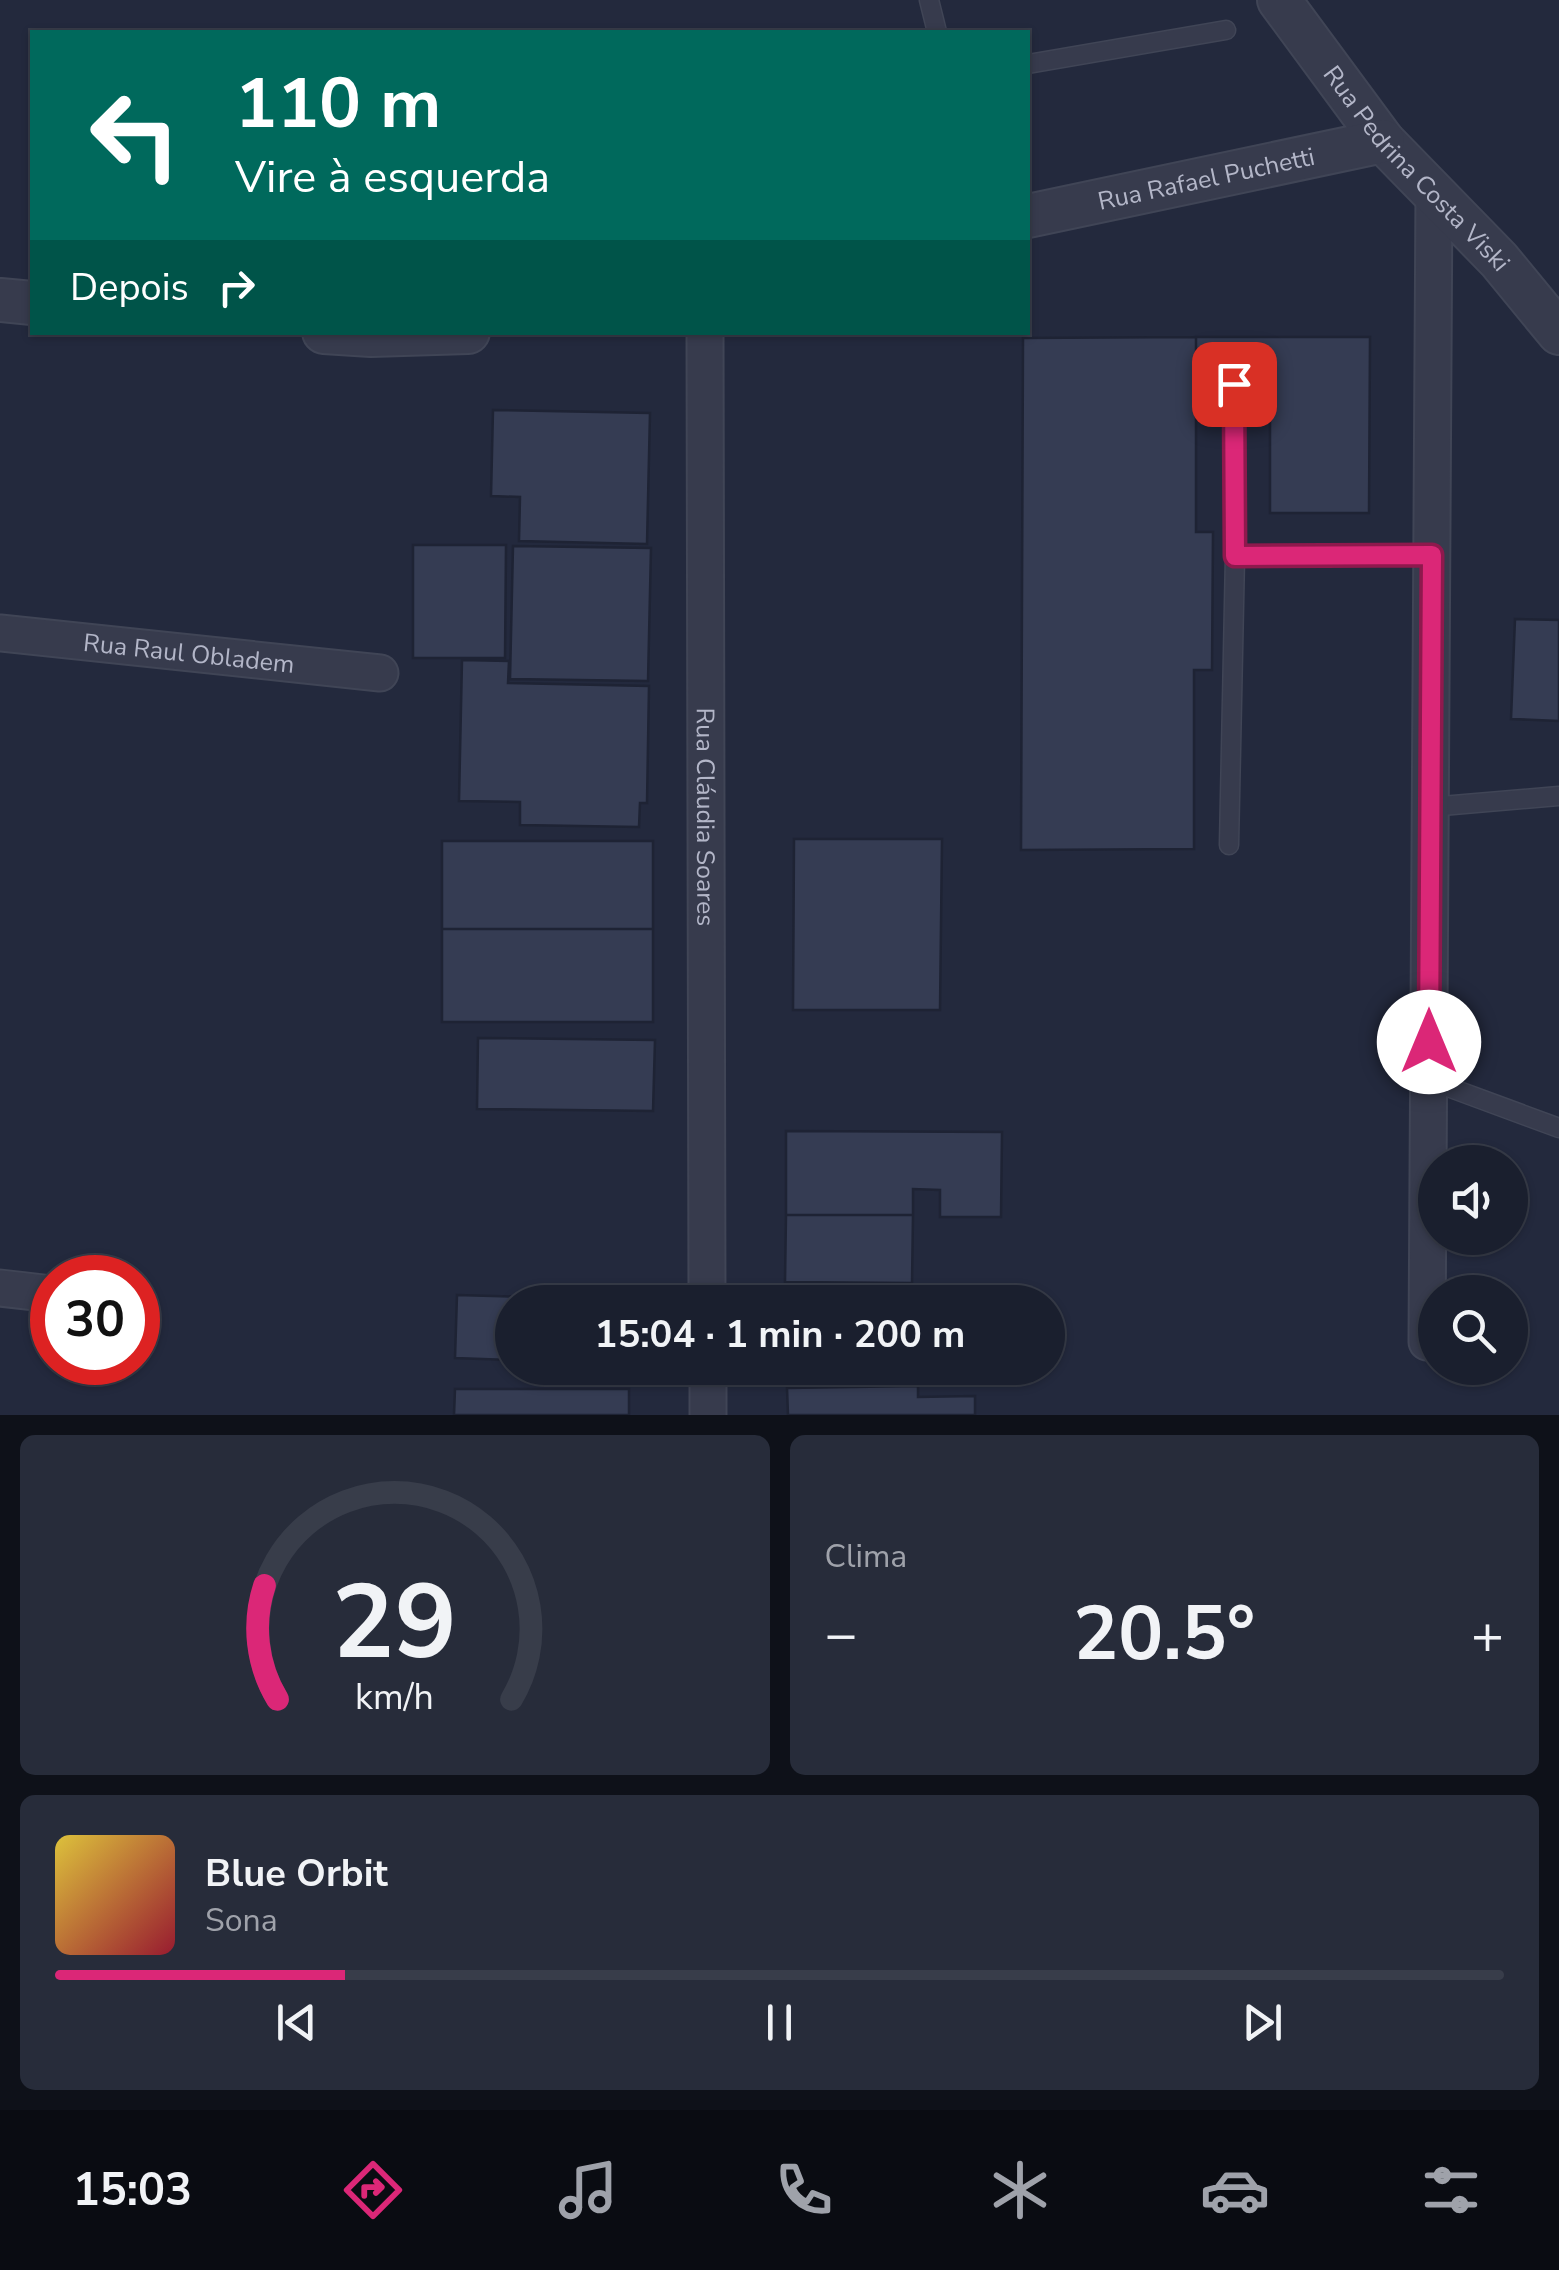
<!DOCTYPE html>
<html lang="pt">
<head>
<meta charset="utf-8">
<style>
  :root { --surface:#1a1f2e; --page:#272c3a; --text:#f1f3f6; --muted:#9fa2aa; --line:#383d4a; --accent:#db2777 }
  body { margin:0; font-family:"Nunito Sans",sans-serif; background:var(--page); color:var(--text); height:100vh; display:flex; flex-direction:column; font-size:38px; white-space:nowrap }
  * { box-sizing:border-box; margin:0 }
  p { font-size:32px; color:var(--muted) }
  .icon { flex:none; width:55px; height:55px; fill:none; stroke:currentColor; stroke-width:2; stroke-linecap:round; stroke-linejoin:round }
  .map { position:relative; height:1415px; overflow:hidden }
  .drawer { display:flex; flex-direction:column; gap:20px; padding:20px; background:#0e1119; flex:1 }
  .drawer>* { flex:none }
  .banner { position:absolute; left:30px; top:30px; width:1000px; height:305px; border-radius:0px; box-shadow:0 2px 8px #0004,0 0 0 2px var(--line); background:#00695c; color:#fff; overflow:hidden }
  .fabs { position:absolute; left:1418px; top:1145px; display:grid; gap:20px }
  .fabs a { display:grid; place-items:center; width:110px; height:110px; border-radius:50%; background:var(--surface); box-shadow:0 2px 8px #0004,0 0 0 2px var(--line); font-size:50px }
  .speed { position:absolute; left:30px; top:1255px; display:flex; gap:20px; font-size:50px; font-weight:700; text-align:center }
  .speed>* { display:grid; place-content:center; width:130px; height:130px; border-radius:50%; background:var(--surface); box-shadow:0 2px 8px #0004,0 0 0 2px var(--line); line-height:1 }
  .speed .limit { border:15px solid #d22; background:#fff; color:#111 }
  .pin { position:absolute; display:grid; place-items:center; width:85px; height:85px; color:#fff; margin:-42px; border-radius:20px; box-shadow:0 5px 15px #0006 }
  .me { position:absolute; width:110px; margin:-55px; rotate:0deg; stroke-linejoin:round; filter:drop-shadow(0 0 8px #0008) }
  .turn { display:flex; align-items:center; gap:35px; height:210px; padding:0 40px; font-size:45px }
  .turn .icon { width:130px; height:130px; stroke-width:2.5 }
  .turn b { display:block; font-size:70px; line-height:85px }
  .then { display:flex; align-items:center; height:95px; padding:0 40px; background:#0003; gap:20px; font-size:38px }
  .big { font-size:75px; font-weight:700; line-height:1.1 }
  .drawer .widget { flex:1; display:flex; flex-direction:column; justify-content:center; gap:15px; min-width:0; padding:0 35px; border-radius:15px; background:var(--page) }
  .drawer .dial { align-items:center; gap:0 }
  .dial svg { height:260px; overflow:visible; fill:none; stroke:var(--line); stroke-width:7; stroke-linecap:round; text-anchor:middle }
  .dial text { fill:var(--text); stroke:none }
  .song { display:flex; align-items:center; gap:30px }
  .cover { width:120px; height:120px; border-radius:15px; background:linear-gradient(135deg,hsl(50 70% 55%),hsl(350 70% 35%)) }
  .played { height:10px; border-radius:5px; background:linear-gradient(90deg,var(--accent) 20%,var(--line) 20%) }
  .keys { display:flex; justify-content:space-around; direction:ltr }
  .heat { display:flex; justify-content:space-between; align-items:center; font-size:55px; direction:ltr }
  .drawer .tiles { flex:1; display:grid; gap:20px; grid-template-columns:1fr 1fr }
  .widget:last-child { grid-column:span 2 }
  .trip { position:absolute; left:495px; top:1285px; width:570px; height:100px; border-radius:50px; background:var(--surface); box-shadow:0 2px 8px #0004,0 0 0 2px var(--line); font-weight:700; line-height:100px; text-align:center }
  .tabs { display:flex; height:160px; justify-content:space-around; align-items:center; background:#0a0c12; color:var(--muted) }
  .tabs .icon { width:70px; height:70px }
  .tabs .selected { color:var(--accent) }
  .tabs b { font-size:45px; color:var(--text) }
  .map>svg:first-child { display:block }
  .building { fill:#353c53; stroke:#1e2334; stroke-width:2.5 }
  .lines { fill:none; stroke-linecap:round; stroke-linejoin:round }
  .service-casing { stroke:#404556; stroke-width:21 }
  .minor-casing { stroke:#404556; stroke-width:39 }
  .tertiary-casing { stroke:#404556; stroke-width:46 }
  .service { stroke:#373b4d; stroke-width:18 }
  .minor { stroke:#373b4d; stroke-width:35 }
  .tertiary { stroke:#373b4d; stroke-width:42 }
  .route-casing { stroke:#8e194d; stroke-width:25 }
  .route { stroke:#db2777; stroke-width:18 }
  .labels { text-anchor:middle; stroke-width:10; stroke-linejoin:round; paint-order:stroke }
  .street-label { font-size:25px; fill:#b3b6c8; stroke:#1c2132 }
</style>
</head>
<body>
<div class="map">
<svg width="1559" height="1415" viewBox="0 0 1559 1415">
  <rect width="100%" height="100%" fill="#23293d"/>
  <path class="building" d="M1196 337V532H1213L1212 670H1194V849L1021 850 1023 338Z
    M1196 337H1370L1369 513H1270V372H1196Z
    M493 410 650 413 647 544 519 541 520 497 491 496Z
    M413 545H506L505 658H413Z
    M513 546 651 548 648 681 510 679Z
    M1515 619 1559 620V721L1511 719Z
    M462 660 509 661 508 683 649 686 647 803H640L639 827 520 825V802L459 801Z
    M794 839H942L940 1010H793Z
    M442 841H653V929H442Z
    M442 929H653V1022H442Z
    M478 1038 655 1040 653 1111 477 1109Z
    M786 1131 1002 1132 1001 1217H940V1190L913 1189V1215H786Z
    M786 1215H913L912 1283 785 1282Z
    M914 1286V1302H980H788V1288Z
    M457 1295 648 1300 512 1302V1360L455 1358Z
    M789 1368H981V1381L789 1384Z
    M918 1386V1397L975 1396V1415H788L787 1388Z
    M455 1389H629V1415H454Z"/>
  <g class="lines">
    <defs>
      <path id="service" d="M929 0 937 32
        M1028 64 1226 30
        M1234 384 1235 556
        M1430 807 1559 796
        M1229 845 1235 556 1432 555
        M1429 1080 1559 1128"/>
      <g id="minor">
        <path id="s1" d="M705 332 707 1302"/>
        <path id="s2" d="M0 633 380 673"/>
        <path d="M0 1288 52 1294"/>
        <path d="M1427 1342 1434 193"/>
        <path d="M708 1368V1415"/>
      </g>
      <g id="tertiary">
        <path id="s3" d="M1279 0 1383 141 1499 260 1559 333"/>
        <path id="s4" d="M1028 216 1383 141"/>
        <path d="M0 300 32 303"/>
        <path d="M324 332 371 335 468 332"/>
      </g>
    </defs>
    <use href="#service" class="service-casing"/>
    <use href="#minor" class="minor-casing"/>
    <use href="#tertiary" class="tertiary-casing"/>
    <use href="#service" class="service"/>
    <use href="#minor" class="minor"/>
    <use href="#tertiary" class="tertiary"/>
  </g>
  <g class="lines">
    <defs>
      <path id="route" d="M1234 384 1235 556 1432 555 1429 1042"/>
    </defs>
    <use href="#route" class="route-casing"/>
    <use href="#route" class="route"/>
  </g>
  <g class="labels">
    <g class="street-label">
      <text dy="9" stroke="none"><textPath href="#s3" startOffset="218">Rua Pedrina Costa Viski</textPath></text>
      <text dy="9" stroke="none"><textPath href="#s4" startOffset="182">Rua Rafael Puchetti</textPath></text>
      <text dy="9" stroke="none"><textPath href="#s2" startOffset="190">Rua Raul Obladem</textPath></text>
      <text dy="9" stroke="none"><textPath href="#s1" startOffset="485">Rua Cláudia Soares</textPath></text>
    </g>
  </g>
</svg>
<div class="fabs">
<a><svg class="icon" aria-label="sound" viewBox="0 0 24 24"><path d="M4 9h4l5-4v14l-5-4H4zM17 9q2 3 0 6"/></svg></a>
<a><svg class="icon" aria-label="search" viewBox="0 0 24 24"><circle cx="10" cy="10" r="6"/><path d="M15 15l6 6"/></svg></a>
</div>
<div class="speed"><div class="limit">30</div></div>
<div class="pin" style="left:1234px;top:384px;background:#d93025"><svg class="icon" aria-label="arrive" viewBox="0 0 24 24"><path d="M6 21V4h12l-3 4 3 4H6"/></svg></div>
<svg class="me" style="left:1429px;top:1042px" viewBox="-20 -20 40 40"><circle r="19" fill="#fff"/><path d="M0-13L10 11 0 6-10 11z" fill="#db2777"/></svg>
<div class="trip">15:04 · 1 min · 200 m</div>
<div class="banner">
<div class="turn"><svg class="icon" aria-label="left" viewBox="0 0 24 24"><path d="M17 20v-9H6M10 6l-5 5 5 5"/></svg><div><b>110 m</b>Vire à esquerda</div></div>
<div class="then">Depois<svg class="icon" aria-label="right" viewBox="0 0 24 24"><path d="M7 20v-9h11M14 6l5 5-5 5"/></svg></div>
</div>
</div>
<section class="drawer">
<div class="tiles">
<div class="widget dial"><svg viewBox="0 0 100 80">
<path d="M14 69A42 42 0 1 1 86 69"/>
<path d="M14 69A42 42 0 0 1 10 34" stroke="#db2777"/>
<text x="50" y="56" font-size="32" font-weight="700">29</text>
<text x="50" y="72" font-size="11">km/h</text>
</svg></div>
<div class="widget"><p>Clima</p>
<div class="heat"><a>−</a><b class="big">20.5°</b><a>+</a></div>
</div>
<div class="widget">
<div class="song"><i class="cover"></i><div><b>Blue Orbit</b><p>Sona</p></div></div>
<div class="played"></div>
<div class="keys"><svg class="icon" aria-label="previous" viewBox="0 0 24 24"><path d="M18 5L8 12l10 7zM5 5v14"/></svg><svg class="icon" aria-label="pause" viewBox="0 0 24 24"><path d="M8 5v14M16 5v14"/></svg><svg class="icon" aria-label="next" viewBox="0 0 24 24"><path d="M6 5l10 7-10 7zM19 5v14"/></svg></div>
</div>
</div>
</section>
<nav class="tabs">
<b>15:03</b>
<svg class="icon selected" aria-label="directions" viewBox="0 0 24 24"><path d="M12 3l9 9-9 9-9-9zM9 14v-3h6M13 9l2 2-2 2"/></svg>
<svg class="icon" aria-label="music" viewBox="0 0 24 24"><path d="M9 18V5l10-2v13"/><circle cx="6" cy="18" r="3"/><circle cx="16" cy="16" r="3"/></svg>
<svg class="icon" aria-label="phone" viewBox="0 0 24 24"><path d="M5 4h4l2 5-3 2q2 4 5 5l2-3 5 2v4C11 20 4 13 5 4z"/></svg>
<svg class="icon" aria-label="climate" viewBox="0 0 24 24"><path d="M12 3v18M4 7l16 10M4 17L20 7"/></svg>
<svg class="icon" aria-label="car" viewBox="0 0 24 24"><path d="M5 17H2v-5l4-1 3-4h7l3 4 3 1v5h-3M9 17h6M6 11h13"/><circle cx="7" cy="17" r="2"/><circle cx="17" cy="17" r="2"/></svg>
<svg class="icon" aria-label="filters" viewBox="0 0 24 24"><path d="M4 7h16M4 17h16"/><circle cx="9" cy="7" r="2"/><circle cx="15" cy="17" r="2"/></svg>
</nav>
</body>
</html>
